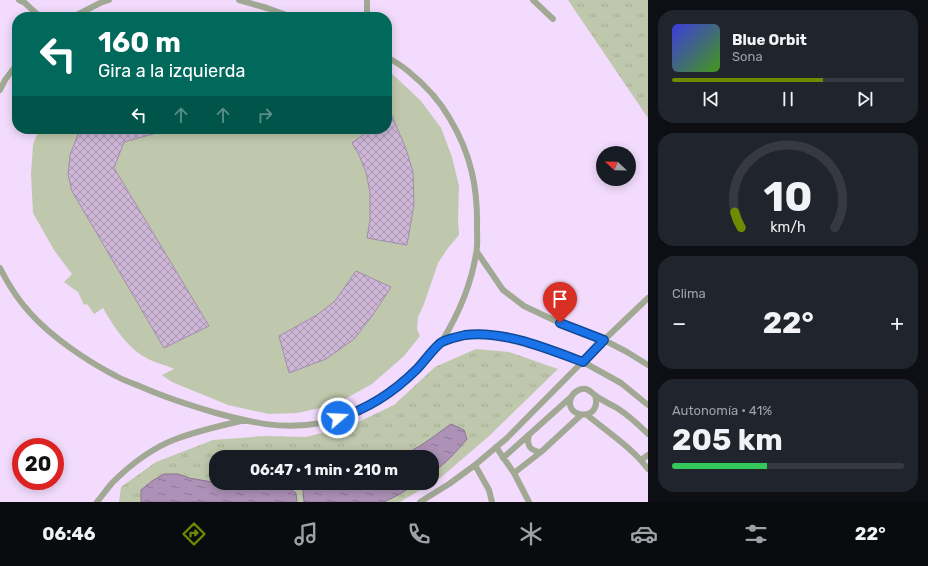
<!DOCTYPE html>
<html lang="es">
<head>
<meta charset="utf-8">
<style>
  :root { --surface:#171b24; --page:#20242c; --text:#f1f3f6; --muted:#9ea1a6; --line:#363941; --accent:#708a00 }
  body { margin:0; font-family:Rubik,sans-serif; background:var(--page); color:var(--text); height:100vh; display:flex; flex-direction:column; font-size:15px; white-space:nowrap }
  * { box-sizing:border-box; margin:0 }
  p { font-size:13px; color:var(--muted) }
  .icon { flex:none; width:22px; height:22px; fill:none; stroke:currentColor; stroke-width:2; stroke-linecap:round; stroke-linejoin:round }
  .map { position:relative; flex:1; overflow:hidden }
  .drawer { display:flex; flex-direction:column; gap:10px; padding:10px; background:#0d0f14; width:280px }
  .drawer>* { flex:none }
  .banner { position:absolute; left:12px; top:12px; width:380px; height:122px; border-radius:16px; box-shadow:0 2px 10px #0003; background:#00695c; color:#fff; overflow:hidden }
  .needle { width:26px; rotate:292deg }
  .fabs { position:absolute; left:596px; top:146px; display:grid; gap:8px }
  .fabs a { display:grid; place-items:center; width:40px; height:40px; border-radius:50%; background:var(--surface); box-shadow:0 2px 10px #0003; font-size:20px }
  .speed { position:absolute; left:12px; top:438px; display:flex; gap:8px; font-size:20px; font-weight:700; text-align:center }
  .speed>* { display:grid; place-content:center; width:52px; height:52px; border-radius:50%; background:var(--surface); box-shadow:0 2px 10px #0003; line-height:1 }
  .speed .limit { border:6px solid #d22; background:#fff; color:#111 }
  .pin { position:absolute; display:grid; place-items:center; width:34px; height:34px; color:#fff; margin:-41px -17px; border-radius:50% 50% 50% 0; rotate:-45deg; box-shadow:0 0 4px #0007 }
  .pin .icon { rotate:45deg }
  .me { position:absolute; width:44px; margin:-22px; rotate:71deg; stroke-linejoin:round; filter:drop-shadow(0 0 3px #0008) }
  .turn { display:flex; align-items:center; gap:14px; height:84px; padding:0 20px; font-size:18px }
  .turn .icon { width:52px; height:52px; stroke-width:2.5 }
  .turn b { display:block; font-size:28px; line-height:34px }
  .lanes { display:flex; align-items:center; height:38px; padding:0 20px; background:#0003; justify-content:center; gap:20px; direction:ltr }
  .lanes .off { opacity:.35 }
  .big { font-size:30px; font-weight:700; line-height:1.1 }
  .drawer .tile { flex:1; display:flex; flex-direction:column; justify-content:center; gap:6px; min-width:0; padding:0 14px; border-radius:16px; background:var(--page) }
  .drawer .dial { align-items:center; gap:0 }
  .dial svg { height:104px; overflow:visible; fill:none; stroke:var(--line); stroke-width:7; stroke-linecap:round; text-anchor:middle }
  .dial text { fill:var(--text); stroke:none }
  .song { display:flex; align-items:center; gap:12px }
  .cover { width:48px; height:48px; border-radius:6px; background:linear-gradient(135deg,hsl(240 70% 55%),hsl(100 70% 35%)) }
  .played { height:4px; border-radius:2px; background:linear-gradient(90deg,var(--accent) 65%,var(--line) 65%) }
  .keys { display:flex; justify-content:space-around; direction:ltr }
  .heat { display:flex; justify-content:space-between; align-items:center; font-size:22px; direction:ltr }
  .charge { height:6px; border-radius:3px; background:linear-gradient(90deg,#34c759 41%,var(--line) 0) }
  .trip { position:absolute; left:209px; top:450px; width:230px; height:40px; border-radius:16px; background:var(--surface); box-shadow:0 2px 10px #0003; font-weight:700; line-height:40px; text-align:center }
  .tab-bar { display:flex; height:64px; justify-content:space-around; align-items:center; background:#090b0e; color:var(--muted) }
  .tab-bar .icon { width:28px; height:28px }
  .tab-bar .selected { color:var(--accent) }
  .tab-bar b { font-size:18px; color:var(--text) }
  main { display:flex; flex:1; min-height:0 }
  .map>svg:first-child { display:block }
  .grass { fill:url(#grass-tufts); fill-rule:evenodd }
  .garden { fill:#bfc8ac }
  .water { fill:url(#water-ripples); stroke:#8b7493 }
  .building { fill:url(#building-cross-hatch); stroke:#a38dab }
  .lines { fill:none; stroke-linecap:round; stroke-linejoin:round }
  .lane { stroke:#a1a894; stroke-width:6 }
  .route-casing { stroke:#114b97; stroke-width:10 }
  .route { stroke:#1a73e8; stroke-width:7 }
</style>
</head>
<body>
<main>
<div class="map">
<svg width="648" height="502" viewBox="0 0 648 502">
  <defs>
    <pattern id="grass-tufts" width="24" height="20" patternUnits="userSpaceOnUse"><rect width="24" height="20" fill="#bfc8ac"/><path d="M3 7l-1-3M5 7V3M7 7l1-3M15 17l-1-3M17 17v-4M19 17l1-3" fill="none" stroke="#a5ac95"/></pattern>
    <pattern id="water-ripples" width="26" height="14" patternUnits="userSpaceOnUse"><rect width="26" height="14" fill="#ad91b7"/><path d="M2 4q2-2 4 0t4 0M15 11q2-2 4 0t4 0" fill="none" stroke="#8e7796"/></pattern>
    <pattern id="building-cross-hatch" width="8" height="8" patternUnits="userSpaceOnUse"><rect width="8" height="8" fill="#cdb6d6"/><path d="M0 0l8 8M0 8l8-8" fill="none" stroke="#a895af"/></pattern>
  </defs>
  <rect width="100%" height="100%" fill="#f2dbfc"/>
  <path class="grass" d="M568 0H648V118Z
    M476 349 509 352 558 369 488 437 439 479 400 502H119L121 487 156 462 213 440 264 436 306 437 352 425 394 405 435 367ZM216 457H432V483H216Z"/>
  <path class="garden" d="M387 69 421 101 441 128 452 157 459 186 458 220 459 235 448 248 438 263 424 304 418 317 417 329 420 336 404 356 372 384 334 405 297 413 269 414 228 405 172 382 162 375 174 369C166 365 156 363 148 359 127 348 114 327 103 308L94 314 87 304 84 305 78 292 64 282 72 274 54 250 33 213 31 174 33 145 39 129H387Z"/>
  <path class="water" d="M451 424 464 430 467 439C457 451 445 464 432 473V457H398C417 450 434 436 451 424Z
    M164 474H178L189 478 241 487H278L289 488 296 493 297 502H141V490L152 481Z
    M327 483H417L400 494 384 502H304L303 490 315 488Z"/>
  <path class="building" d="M387 104 406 149 413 172 414 204 407 245 367 238 370 220V193L366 172 359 155 352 143 371 129H387Z
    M80 129H160V132L124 142 114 168 209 326 164 348 72 191 68 175 70 155Z
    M356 271 391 287 372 316 354 339 326 359 289 373 279 336 317 315 335 301Z"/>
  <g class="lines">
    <path class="lane" d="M19 0 25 3 40 17
      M239 0 267 8 292 17
      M367 0V17
      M533 0 553 19
      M73 17 100 3 109 0
      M0 90 5 80 17 64
      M477 252 503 290 524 306 560 323 604 340 627 352 648 365
      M0 268C8 284 18 300 31 314 53 338 87 361 116 376 125 381 135 384 144 388 167 398 192 406 216 413 253 423 283 430 321 423 354 417 382 399 407 378 418 368 434 353 442 341 458 315 471 285 476 254 478 246 477 237 477 229 478 188 471 154 450 119 440 101 424 84 408 71 402 66 394 61 387 57
      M441 342 465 335H486L511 338 541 346 583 362 621 383 648 405
      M595 395C603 423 563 418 571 398 573 392 580 388 586 389 590 390 593 394 596 396 603 401 610 404 617 408 628 415 639 425 648 434
      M587 415C608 432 632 448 648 469
      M529 435C526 445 530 451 541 452
      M496 447 514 473 529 502
      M503 458 571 397
      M641 460 648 455
      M475 465 489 490 492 502
      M514 473 541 452 581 415
      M97 502C102 496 107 489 112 483 130 465 152 448 176 439 197 431 219 426 241 421
      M420 502 449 484 475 465 507 438 604 340 648 298"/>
  </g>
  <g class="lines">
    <defs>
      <path id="route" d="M338 418C368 409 395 391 417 369 423 363 436 345 442 342 445 340 450 339 453 338 457 337 461 336 465 335 503 330 548 349 583 362L604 340 560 323"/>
    </defs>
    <use href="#route" class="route-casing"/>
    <use href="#route" class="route"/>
  </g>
</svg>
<div class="fabs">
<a><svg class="needle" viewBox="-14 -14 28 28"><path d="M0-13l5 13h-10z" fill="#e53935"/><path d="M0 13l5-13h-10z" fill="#9ea1a6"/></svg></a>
</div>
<div class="speed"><div class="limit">20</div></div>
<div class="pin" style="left:560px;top:323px;background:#d93025"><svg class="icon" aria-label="arrive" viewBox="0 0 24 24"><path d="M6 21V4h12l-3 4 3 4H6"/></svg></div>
<svg class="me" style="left:338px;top:418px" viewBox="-20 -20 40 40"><circle r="17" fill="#1a73e8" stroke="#fff" stroke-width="3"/><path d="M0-11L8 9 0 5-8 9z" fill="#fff"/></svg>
<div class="trip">06:47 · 1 min · 210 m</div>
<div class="banner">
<div class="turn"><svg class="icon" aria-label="left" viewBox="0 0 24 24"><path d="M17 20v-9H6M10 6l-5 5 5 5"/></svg><div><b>160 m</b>Gira a la izquierda</div></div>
<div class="lanes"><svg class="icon" aria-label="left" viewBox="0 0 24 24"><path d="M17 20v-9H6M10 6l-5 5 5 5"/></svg><svg class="icon off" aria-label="ahead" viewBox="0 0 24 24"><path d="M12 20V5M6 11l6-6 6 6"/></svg><svg class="icon off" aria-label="ahead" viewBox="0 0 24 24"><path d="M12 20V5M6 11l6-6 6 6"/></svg><svg class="icon off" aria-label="right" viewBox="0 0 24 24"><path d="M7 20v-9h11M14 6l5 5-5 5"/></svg></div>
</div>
</div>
<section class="drawer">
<div class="tile">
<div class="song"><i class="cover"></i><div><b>Blue Orbit</b><p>Sona</p></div></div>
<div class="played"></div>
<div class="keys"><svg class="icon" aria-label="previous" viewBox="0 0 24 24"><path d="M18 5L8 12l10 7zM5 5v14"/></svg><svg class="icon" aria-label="pause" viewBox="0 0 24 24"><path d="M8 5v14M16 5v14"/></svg><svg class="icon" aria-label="next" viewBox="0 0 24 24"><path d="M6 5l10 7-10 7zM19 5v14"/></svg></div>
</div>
<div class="tile dial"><svg viewBox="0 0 100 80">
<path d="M14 69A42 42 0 1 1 86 69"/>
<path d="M14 69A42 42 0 0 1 9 57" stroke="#708a00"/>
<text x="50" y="56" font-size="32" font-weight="700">10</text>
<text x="50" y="72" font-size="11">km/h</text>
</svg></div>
<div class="tile"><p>Clima</p>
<div class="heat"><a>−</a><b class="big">22°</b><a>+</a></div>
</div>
<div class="tile"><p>Autonomía · 41%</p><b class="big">205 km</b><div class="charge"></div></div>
</section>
</main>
<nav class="tab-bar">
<b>06:46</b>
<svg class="icon selected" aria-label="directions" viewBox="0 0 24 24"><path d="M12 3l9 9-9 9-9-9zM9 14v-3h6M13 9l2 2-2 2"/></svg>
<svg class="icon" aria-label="music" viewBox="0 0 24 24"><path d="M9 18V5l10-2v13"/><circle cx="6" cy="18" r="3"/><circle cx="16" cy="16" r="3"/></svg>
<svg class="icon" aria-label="phone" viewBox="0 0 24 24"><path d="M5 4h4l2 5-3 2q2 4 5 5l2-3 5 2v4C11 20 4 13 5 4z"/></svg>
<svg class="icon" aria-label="climate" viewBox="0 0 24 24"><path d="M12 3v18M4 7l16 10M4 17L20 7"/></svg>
<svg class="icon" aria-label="car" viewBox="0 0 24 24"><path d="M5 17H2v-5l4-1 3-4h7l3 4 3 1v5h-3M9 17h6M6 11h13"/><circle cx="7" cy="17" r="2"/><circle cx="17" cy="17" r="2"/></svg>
<svg class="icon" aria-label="filters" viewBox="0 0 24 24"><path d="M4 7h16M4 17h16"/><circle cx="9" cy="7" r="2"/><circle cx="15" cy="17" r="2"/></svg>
<b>22°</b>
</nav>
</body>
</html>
